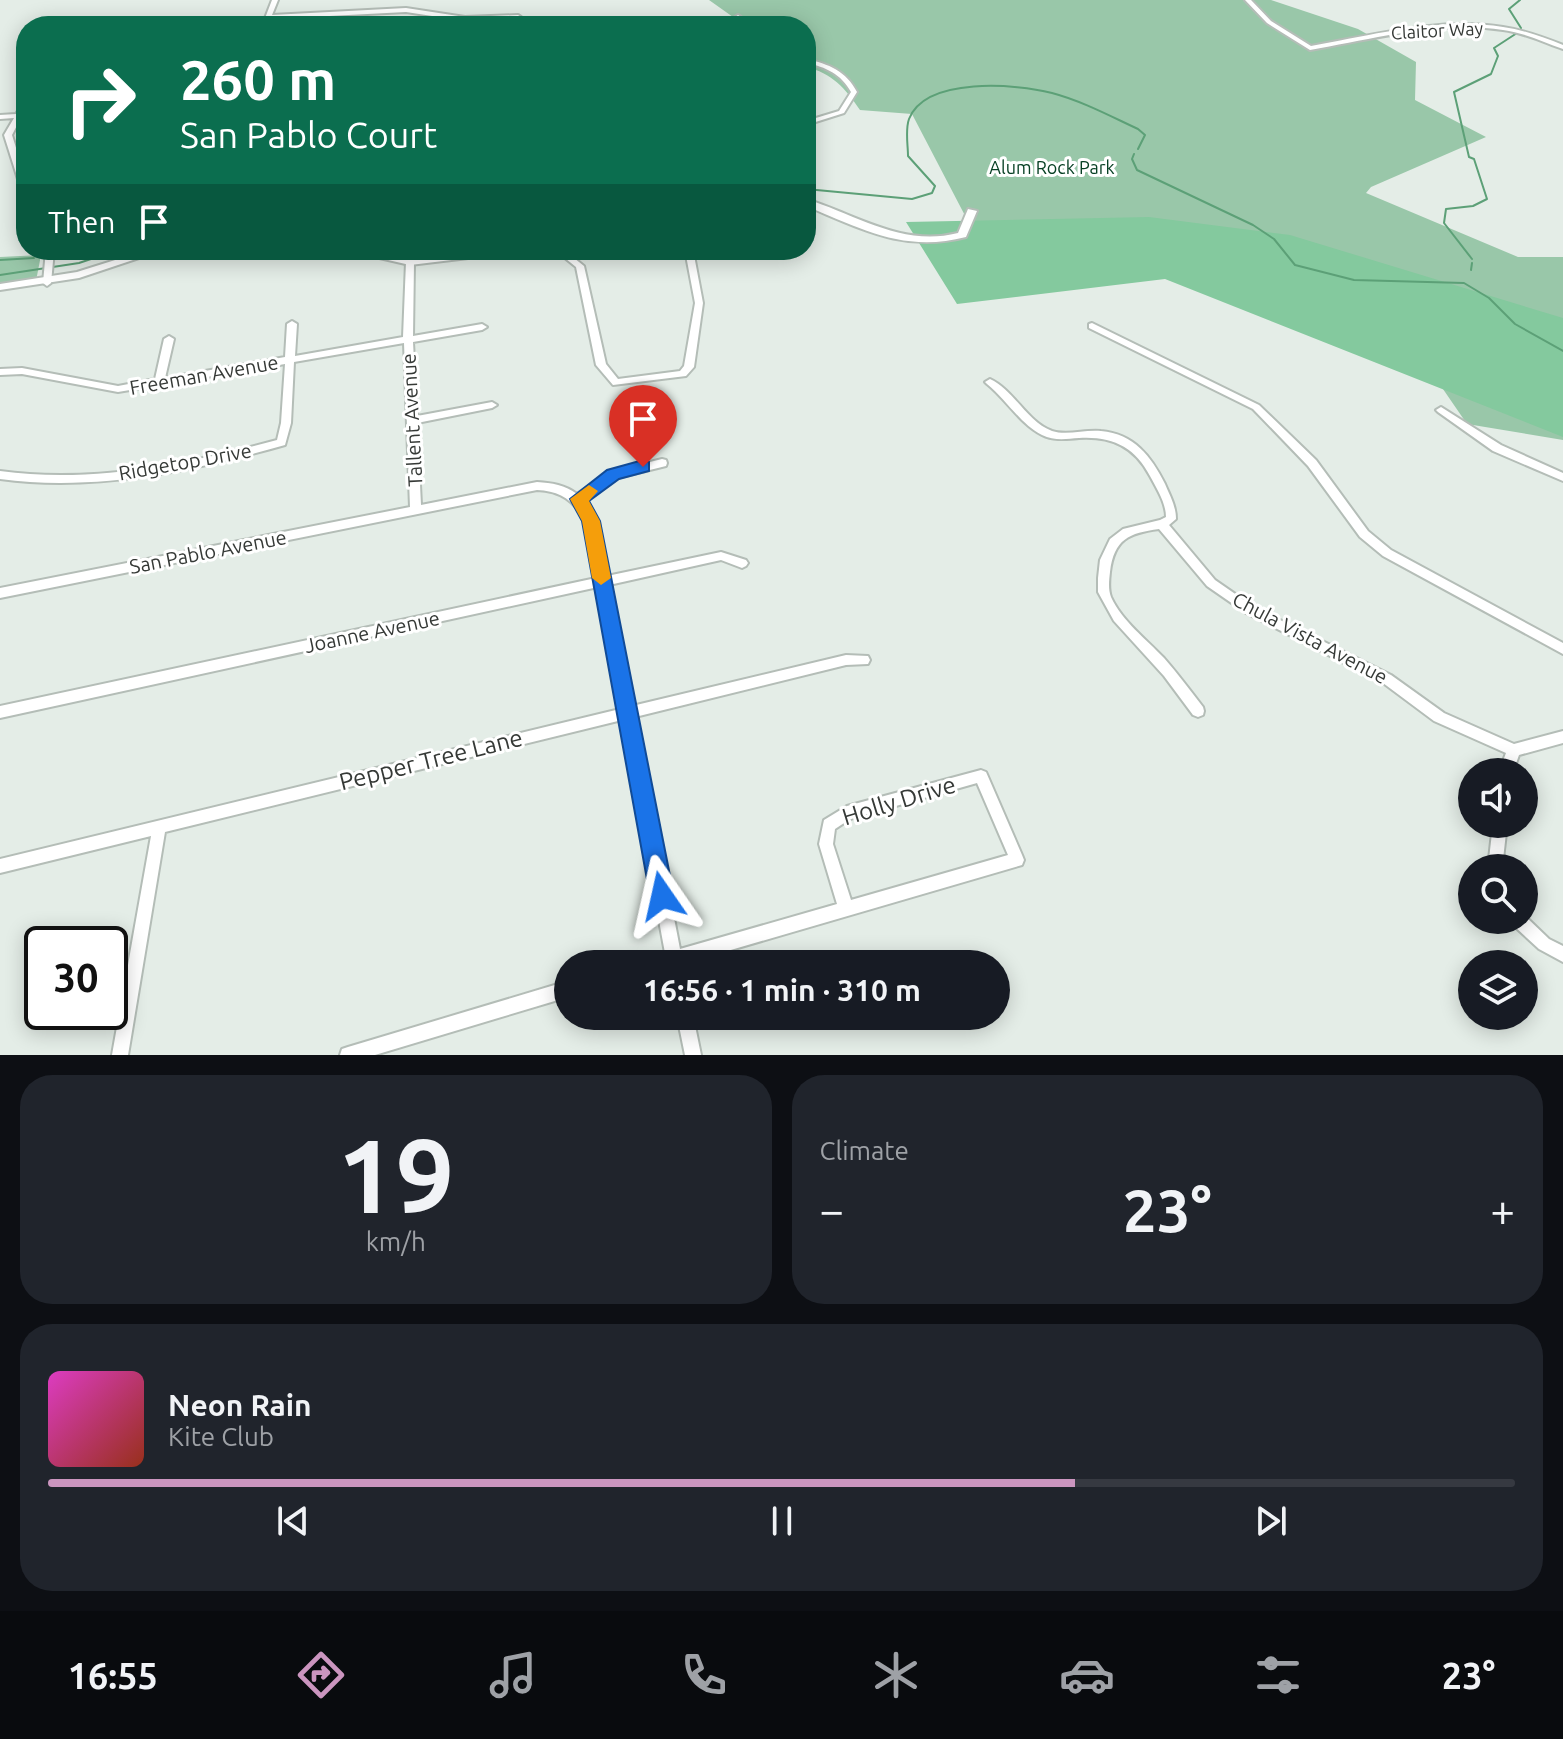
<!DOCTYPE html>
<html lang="en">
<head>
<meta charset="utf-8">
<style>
  :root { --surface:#171b24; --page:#20242c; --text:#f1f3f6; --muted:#9ea1a6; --line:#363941; --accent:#cb95bf }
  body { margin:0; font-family:Ubuntu,sans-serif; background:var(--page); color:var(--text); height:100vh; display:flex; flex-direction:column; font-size:30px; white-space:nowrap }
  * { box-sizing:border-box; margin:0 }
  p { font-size:26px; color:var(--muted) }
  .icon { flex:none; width:44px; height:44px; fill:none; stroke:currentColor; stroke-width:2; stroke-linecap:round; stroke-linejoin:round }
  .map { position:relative; height:1055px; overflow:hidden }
  .drawer { display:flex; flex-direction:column; gap:20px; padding:20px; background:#0d0f14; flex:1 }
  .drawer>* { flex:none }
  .banner { position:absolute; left:16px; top:16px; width:800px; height:244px; border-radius:32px; box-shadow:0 4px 20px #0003; background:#0b6e4f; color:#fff; overflow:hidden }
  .tools { position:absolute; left:1458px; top:758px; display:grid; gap:16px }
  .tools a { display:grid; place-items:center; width:80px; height:80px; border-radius:50%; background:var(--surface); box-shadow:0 4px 20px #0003; font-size:40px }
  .speed { position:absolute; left:24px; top:926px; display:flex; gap:16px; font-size:40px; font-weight:700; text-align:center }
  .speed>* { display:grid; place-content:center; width:104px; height:104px; border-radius:50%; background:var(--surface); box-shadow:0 4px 20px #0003; line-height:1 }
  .speed .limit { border:4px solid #111; border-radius:12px; background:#fff; color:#111 }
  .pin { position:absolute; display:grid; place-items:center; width:68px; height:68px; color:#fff; margin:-82px -34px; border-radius:50% 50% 50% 0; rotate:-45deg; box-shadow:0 0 8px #0007 }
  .pin .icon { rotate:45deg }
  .me { position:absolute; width:88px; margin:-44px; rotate:349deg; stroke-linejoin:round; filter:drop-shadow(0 0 6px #0008) }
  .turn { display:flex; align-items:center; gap:28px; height:168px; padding:0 32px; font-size:36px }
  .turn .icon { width:104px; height:104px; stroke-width:2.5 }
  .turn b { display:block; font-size:56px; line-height:68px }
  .then { display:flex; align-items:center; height:76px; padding:0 32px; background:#0003; gap:16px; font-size:30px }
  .big { font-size:60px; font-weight:700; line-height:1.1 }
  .drawer .tile { flex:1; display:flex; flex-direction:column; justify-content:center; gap:12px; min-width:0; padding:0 28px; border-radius:32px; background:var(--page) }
  .drawer .dial { align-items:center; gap:0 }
  .dial b { font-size:104px; line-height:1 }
  .song { display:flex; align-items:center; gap:24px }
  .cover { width:96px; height:96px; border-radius:12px; background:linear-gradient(135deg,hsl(310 70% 55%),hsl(10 70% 35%)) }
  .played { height:8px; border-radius:4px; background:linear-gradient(90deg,var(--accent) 70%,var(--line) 70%) }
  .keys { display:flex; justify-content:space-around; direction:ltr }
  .heat { display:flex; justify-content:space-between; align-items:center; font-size:44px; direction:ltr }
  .drawer .tiles { flex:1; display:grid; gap:20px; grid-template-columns:1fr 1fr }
  .tile:last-child { grid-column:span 2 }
  .trip { position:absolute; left:554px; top:950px; width:456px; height:80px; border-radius:40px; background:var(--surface); box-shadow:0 4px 20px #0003; font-weight:700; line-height:80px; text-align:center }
  .tab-bar { display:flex; height:128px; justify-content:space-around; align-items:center; background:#090b0e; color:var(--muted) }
  .tab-bar .icon { width:56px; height:56px }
  .tab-bar .active { color:var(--accent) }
  .tab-bar b { font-size:36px; color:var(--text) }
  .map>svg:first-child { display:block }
  .green { fill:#99c7a9 }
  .forest { fill:#84c99e }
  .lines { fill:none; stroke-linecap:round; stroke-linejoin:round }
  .stream { stroke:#5ca077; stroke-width:2 }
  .minor-casing { stroke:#b4bdb7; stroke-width:4 }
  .tertiary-casing { stroke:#b4bdb7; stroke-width:4 }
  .minor { fill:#fff; fill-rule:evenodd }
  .tertiary { fill:#fff; fill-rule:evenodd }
  .route { fill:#1a73e8; stroke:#114b97; stroke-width:2 }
  .slow { fill:#f59e0b }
  .labels { text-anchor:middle; stroke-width:6; stroke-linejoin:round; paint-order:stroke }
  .far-street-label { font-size:18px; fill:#353936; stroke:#fff }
  .far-park-label { font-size:18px; fill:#074024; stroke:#fff }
  .street-label { font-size:20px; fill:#353936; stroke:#fff }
  .near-street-label { font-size:24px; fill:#353936; stroke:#fff }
</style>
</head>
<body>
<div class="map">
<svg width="1563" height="1055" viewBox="0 0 1563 1055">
  <rect width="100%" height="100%" fill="#e4ede7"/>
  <path class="green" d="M709 0H1271L1358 29 1416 62 1415 100 1486 137 1371 187 1366 193 1518 257H1563V440L1467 424 1421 357 1199 258 996 275 912 114 860 110C845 88 832 73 806 67V26H735L733 17Z
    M41 255 36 281 0 283V257Z"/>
  <path class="forest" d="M1149 217 1290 235 1563 318V437L1165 279 957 304 906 222Z"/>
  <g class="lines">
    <path class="stream" d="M1520 0 1509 9 1521 28
      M1134 154 1132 159 1137 170 1253 225 1274 239 1295 265 1354 280 1464 283 1489 298 1515 324 1563 351
      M806 189 912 199 932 193 935 186 908 156C908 145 905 130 909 119 926 76 1017 84 1052 93 1082 101 1110 116 1138 129L1145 135 1138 149
      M56 254 75 250
      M1472 259 1444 223 1446 209 1473 206 1487 199 1474 159 1469 157 1454 92 1491 74 1498 56 1494 48 1517 33
      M0 260 34 258
      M1471 270 1472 263
      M0 275 79 263 118 250"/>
    <defs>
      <path id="minor" d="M272 0H278L272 15 406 8 465 17 518 15 521 17V26H515V19L465 21 406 12 271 19 268 26H262Z
        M1245 0H1251L1271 21 1311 46C1373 35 1440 17 1503 27 1524 30 1543 37 1563 45V49C1543 42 1525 33 1503 30 1439 21 1373 39 1310 50L1267 23Z
        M738 15 741 17 743 26H737L735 17Z
        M208 22V24L206 25 156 26 159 24Z
        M806 59C829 64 846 71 857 92L844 113 806 125V121L839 111 851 92C841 74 826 67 806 63Z
        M26 100V108L12 135 26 180V194L22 192 4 135 14 118 0 119V115L16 114 24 101Z
        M46 250H54L51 283 47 286 43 283Z
        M555 250H564L584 266 606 364 618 379 680 371 684 366 695 303 685 250H693L703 303 694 367 686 376 613 385 596 365 576 267Z
        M410 259 414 262 413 336 482 324 487 327 482 330 413 342 417 416 492 402 497 405 492 408 417 423 421 505 537 482C552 483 565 485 577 494L610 472 662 459 666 460 667 463 666 466 617 478 583 501 596 521 607 576 721 552 746 560 748 563 746 566 742 568 721 560 609 585 632 706 846 655 868 656 870 660 868 664 846 665 635 717 680 949 837 904 819 844 824 820 847 806 981 770 986 772 1022 855 1024 860 1022 865 683 964H644L647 959 665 953 622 720 165 832 128 1055H112L151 836 0 873V859L620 709 598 587 0 718V706L596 578 586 521C574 501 561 491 537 490L0 598V588L410 507 404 343 294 362 291 423 285 445C194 471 95 492 0 479V471C92 484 188 464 277 440L281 423 285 364 118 392 22 374 0 375V369L22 368 118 386 155 379 164 339 169 336 174 339 165 378 285 357 287 324 292 321 297 324 295 356 403 337 406 262ZM977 783 1008 855 851 900 833 844 835 829 850 819Z
        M1092 323 1259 405 1316 460 1368 531 1391 550 1563 643V654L1383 556 1360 537 1308 466 1253 409 1089 328V324Z
        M990 379C1014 390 1027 422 1052 431 1067 436 1086 429 1101 431 1134 434 1151 456 1165 484 1170 496 1176 506 1176 519L1169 525 1215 580 1254 607 1391 675 1444 713 1514 744 1563 731V743L1519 755 1513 772H1499L1506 753 1434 721 1383 683 1246 613 1207 586 1159 529C1129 533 1114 539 1110 572 1109 581 1108 589 1111 597 1122 621 1146 639 1164 658 1178 674 1190 690 1203 707L1204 711 1203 715 1198 717 1193 715 1164 676 1114 621 1098 592V578L1100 560 1110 539 1123 529 1160 520 1166 517C1166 503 1157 489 1150 476 1135 447 1112 436 1079 438 1066 439 1054 441 1042 435 1020 424 1006 399 987 384L985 382Z
        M1441 407 1501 445 1563 473V481L1493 451 1438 412 1436 410Z
        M1493 824H1507L1502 868H1488Z
        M1524 915 1549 939 1563 946V962L1539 949 1513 925 1511 920H1524Z
        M568 981V997L375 1055H340L342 1049 348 1047Z
        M677 1016H693L701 1055H685Z"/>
      <path id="tertiary" d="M806 199C857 215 902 247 958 233L968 209 977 211 966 237C904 253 862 229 806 206Z
        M147 250H163L79 278 0 290V284L77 272Z
        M352 250H371L410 259 483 250H515L510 253 410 265 353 252Z"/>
    </defs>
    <use href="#minor" class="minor-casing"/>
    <use href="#tertiary" class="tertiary-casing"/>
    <use href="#minor" class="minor"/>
    <use href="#tertiary" class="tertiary"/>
  </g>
  <path class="route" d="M643 460 649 462V471L619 479 589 501 600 521 674 896 670 905 662 908 653 905 650 896 582 521 570 499 607 470Z"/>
  <path class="slow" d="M589 485 598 491 589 501 600 521 611 578 601 585 592 578 582 521 570 499Z"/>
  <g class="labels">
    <g class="far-street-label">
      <text transform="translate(1437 31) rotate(-3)" y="6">Claitor Way</text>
    </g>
    <g class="far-park-label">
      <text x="1052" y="174">Alum Rock Park</text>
    </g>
    <g class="street-label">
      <text transform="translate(204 375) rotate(-10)" y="7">Freeman Avenue</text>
      <text transform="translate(412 420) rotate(-93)" y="7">Tallent Avenue</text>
      <text transform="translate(185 462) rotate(-10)" y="7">Ridgetop Drive</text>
      <text transform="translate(208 552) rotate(-11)" y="7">San Pablo Avenue</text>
      <text transform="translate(372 632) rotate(-12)" y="7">Joanne Avenue</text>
      <text transform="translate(1310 638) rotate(28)" y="7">Chula Vista Avenue</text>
    </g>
    <g class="near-street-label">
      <text transform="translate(431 760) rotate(-14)" y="8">Pepper Tree Lane</text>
      <text transform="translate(899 801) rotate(-17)" y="8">Holly Drive</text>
    </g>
  </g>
</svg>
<div class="tools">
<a><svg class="icon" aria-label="sound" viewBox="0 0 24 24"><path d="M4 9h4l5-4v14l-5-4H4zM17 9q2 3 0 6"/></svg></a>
<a><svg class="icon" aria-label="search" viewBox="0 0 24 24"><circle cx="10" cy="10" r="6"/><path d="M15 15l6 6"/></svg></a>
<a><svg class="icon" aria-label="layers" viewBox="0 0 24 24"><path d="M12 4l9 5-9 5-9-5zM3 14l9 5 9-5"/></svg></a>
</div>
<div class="speed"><div class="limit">30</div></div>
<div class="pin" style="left:643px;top:467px;background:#d93025"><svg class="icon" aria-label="arrive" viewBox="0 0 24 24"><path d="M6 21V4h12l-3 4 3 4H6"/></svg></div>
<svg class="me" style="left:662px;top:896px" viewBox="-20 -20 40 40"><path d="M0-17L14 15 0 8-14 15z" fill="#1a73e8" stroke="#fff" stroke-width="4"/></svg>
<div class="trip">16:56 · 1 min · 310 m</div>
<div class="banner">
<div class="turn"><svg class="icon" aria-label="right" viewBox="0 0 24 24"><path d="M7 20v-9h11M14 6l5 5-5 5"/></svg><div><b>260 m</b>San Pablo Court</div></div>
<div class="then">Then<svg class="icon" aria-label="arrive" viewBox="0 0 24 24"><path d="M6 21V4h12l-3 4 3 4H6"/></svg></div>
</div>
</div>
<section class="drawer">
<div class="tiles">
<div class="tile dial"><b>19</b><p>km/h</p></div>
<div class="tile"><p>Climate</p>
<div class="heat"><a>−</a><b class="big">23°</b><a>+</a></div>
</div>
<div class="tile">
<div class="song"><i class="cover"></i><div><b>Neon Rain</b><p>Kite Club</p></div></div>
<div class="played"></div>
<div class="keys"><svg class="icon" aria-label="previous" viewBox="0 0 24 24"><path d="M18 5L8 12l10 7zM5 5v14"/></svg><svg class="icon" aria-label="pause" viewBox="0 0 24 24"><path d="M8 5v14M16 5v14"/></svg><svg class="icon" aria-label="next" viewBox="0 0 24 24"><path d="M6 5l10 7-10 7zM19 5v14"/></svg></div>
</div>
</div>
</section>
<nav class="tab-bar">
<b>16:55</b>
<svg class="icon active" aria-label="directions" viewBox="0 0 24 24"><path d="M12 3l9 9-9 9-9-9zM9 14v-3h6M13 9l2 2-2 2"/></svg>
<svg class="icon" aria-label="music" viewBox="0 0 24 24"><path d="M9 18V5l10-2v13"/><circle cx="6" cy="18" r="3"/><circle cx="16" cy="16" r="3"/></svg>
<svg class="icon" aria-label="phone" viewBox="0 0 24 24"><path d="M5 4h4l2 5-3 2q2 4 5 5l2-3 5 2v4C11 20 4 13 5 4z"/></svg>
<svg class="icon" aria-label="climate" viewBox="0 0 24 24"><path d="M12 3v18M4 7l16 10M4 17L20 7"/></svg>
<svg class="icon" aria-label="car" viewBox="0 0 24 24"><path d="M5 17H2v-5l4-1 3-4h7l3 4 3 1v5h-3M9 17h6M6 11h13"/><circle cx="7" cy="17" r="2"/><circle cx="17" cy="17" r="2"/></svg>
<svg class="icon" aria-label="filters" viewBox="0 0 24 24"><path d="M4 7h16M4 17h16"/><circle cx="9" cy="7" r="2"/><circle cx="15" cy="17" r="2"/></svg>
<b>23°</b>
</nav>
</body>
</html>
